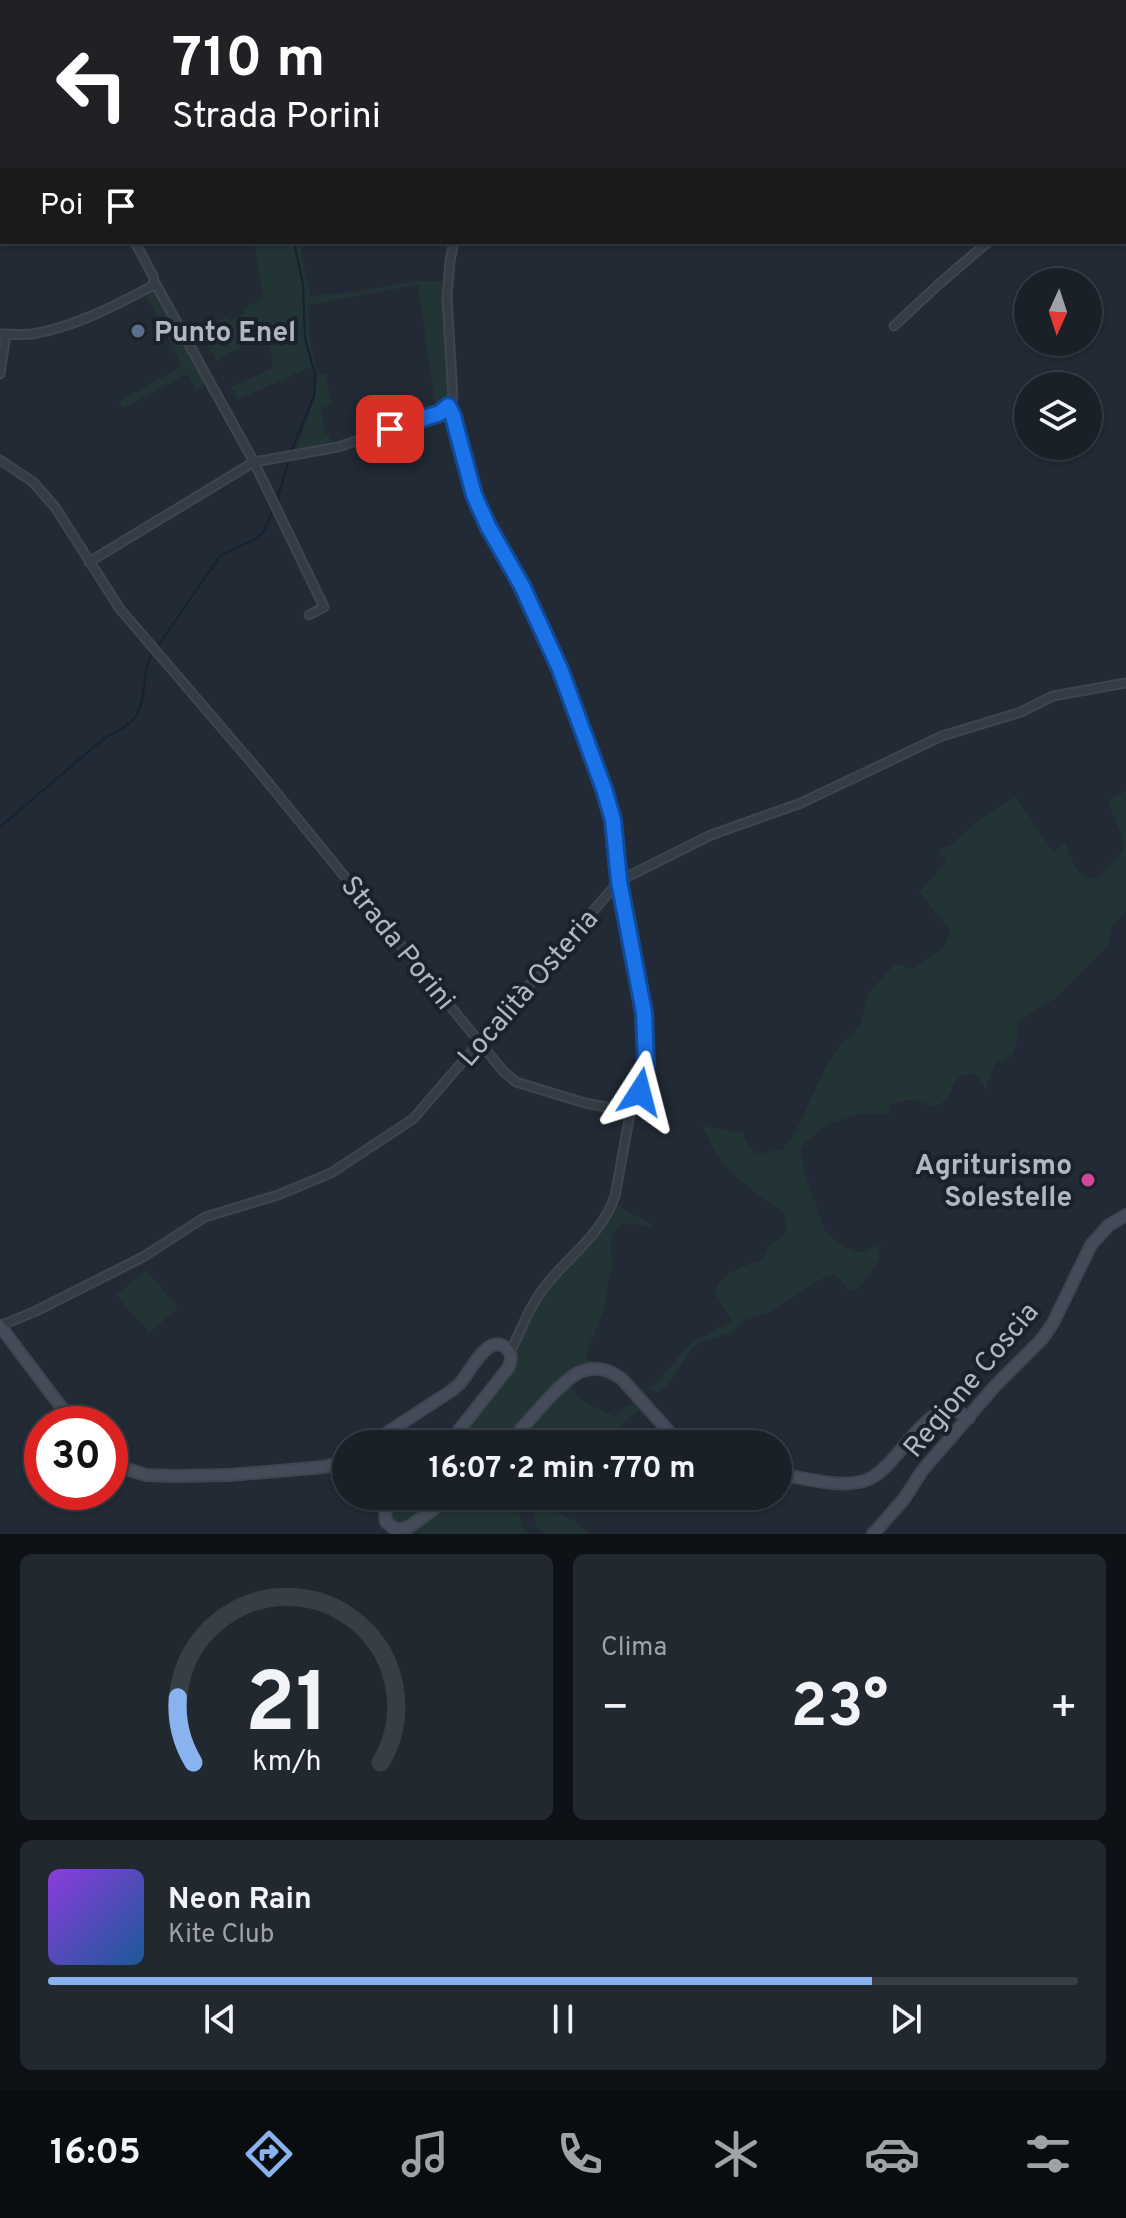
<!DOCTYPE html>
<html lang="it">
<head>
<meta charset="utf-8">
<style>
  :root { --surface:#192028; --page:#222830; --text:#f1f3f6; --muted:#9fa3a8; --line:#373e45; --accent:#88b3ee }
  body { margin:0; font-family:Overpass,sans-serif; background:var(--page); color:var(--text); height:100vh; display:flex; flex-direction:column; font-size:30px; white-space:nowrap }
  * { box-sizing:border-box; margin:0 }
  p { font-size:26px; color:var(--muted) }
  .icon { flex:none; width:44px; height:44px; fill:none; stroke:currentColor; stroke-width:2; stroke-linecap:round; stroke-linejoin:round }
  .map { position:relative; height:1534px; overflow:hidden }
  .drawer { display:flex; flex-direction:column; gap:20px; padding:20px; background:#0e1216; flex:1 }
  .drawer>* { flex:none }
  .top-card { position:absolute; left:0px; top:0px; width:1126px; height:244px; box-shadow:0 2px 6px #0004,0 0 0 2px var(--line); background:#202124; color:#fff; overflow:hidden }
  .needle { width:52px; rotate:183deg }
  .fabs { position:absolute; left:1014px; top:268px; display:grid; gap:16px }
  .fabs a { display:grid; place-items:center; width:88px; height:88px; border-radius:50%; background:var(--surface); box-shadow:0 2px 6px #0004,0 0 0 2px var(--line); font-size:40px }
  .speed { position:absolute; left:24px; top:1406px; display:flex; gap:16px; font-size:40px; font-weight:700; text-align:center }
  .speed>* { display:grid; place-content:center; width:104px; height:104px; border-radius:50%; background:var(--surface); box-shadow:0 2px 6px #0004,0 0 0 2px var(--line); line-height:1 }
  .speed .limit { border:12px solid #d22; background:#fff; color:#111 }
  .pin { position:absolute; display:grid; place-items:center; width:68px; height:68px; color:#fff; margin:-34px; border-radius:16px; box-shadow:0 4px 12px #0006 }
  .me { position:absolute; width:88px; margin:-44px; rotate:9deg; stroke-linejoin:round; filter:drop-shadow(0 0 6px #0008) }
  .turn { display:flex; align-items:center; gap:28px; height:168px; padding:0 40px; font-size:36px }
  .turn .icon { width:104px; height:104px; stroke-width:2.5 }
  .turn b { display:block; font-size:56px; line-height:68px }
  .then { display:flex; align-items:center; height:76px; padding:0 40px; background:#0003; gap:16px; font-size:30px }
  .big { font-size:60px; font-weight:700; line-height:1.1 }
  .drawer .widget { flex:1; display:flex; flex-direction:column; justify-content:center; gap:12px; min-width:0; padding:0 28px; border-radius:12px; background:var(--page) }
  .drawer .dial { align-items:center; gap:0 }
  .dial svg { height:208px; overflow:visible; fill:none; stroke:var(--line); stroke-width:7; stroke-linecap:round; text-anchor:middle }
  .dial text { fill:var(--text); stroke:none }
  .song { display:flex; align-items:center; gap:24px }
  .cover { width:96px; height:96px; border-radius:12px; background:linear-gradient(135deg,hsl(270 70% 55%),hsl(210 70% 35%)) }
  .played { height:8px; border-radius:4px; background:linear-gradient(90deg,var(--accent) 80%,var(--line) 80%) }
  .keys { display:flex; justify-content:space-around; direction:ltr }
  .heat { display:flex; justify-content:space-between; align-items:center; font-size:44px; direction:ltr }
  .drawer .tiles { flex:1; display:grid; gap:20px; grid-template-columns:1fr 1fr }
  .widget:last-child { grid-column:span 2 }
  .trip { position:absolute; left:332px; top:1430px; width:460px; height:80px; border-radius:40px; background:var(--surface); box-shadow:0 2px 6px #0004,0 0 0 2px var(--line); font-weight:700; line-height:80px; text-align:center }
  .tab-bar { display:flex; height:128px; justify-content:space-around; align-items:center; background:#0a0d10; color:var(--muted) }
  .tab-bar .icon { width:56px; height:56px }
  .tab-bar .current { color:var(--accent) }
  .tab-bar b { font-size:36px; color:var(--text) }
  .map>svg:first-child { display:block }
  .green { fill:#233436 }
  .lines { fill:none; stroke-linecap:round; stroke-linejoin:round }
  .stream { stroke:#162231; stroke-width:2 }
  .street-casing { stroke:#3e454f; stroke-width:11 }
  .secondary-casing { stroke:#3e454f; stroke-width:14 }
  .primary-casing { stroke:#3e454f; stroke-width:15 }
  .street { stroke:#343c45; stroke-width:7 }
  .secondary { stroke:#434c58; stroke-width:10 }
  .primary { stroke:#525b65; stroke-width:11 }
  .route-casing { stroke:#114b97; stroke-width:20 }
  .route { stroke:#1a73e8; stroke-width:14 }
  .service-dot { fill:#5c6f8a; stroke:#1a212a; stroke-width:3 }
  .hotel-dot { fill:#d1479c; stroke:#1a212a; stroke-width:3 }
  .labels { text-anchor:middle; stroke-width:8; stroke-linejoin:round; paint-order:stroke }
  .poi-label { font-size:28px; font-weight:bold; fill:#afb7c2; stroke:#1a212a; text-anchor:start }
  .street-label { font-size:28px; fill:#afb7c2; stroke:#1a212a }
</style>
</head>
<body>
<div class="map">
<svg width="1126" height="1534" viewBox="0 0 1126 1534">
  <rect width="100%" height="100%" fill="#212a35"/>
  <path class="green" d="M254 242H301V252L311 296 353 292 417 281H442L448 397 441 408 436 410 418 285 308 305 309 334 316 370 312 372 310 367 238 400 231 387 273 368 269 341 265 335 260 337 216 361 200 332 227 317 230 321 245 313 243 308 263 298Z
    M153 291 158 293 206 384 196 390 188 374 124 408 118 402 182 366 146 295Z
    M326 373 332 405 321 408 325 434H330L331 443 296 450 314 401 318 374Z
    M1126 791V911L1111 927 1109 944 1053 1000 1019 1020 1016 1047 1012 1055 995 1064 985 1089 975 1074C950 1072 956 1092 942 1103 933 1110 920 1100 910 1100 904 1099 897 1103 891 1105L888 1114 860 1113 826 1126 805 1143 801 1151 804 1170 825 1231 839 1243 855 1252H865L881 1243 879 1247V1259L856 1292 848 1289 836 1274 828 1275 767 1313 742 1321C732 1338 713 1335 698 1344 680 1356 681 1379 658 1392L649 1390 662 1377 690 1343 732 1321 715 1293C719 1273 743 1266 761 1260L769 1245 785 1235C788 1224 787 1219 780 1210 745 1185 719 1168 703 1126L743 1133 750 1149 757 1154 783 1149 798 1127 829 1060 840 1046 859 1028 869 992 894 965H903L911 969C928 958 947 951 950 930L919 892 947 861 938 850 950 845 988 813 1016 797 1053 851 1065 843 1076 869 1090 879 1098 877 1123 852 1124 842 1108 801Z
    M616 1203 628 1212 653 1224 650 1227C612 1216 606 1234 614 1267L609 1275 605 1307 586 1354V1358L598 1363H589L564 1374 503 1444H452C472 1416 494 1389 513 1359 525 1340 527 1317 541 1298 564 1265 599 1240 616 1203Z
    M146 1270 178 1308 149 1333 116 1295Z
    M570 1387 582 1401 614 1416 618 1415 624 1408 633 1403 637 1406 639 1410C624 1424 619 1420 617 1444H516L567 1388Z
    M400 1496H443L407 1524 401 1526 391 1523 389 1512Z
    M457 1496H539L544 1506 574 1521 589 1534H544L536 1526 533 1506 526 1500 517 1499V1508L526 1534H406Z"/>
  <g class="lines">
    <path class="stream" d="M412 0V2
      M290 454 314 396 315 375 305 338 303 284 295 247V242
      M277 500 289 460
      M157 647 220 556C232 548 255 542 262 534 267 527 270 517 273 509
      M0 827C33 799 66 770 100 742 111 733 127 729 135 717 148 697 141 671 153 652"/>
    <defs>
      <path id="street" d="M424 0 425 2
        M1123 0 1126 3
        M1124 160 1126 159
        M154 281 254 462 324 607 309 615
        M894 326 939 284 988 242
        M0 334C11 334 22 335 32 334 74 327 115 306 152 286L154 281 153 276 135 242
        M0 374 6 334
        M448 406 453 416 474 495 488 526 522 586 560 669 604 789 613 820 619 881 644 1013 647 1042 644 1080 640 1092 632 1103
        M0 460 33 482 55 507 120 609 257 769 503 1071 516 1082 585 1103 606 1107 632 1103
        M89 562 254 462 338 447 440 413 448 406 453 398 447 297 450 261 454 242
        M0 1326 36 1311 143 1257 205 1217 278 1195 331 1173 413 1119 619 881 711 835 801 803 942 736 1021 712 1053 696 1126 683
        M510 1352C522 1329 529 1306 546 1285 570 1255 602 1234 615 1196L632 1103"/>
      <path id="secondary" d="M0 1326 74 1424
        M373 1444 388 1432 451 1391C453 1389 460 1384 461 1382 470 1372 490 1329 508 1350 513 1356 511 1362 508 1368L448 1444
        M508 1444C524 1427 561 1380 580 1372 596 1365 610 1370 622 1379L680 1444
        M110 1461 127 1469 146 1475 174 1476 230 1475 290 1470 324 1467 346 1461
        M778 1474C804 1478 845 1490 869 1479 896 1467 925 1406 952 1410 958 1411 964 1415 969 1418
        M394 1496C386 1504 384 1511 386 1522L396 1530 409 1527 452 1496
        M873 1534 904 1499 922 1471 995 1386 1042 1339 1053 1323 1091 1245 1109 1225 1126 1215"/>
      <path id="primary" d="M14 2 15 0
        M49 2 50 0
        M0 52 2 47
        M0 64H2
        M0 97H2"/>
    </defs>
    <use href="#street" class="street-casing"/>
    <use href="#secondary" class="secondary-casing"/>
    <use href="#primary" class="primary-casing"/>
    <use href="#street" class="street"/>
    <use href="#secondary" class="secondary"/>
    <use href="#primary" class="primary"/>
  </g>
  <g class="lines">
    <defs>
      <path id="route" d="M390 429 440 413 448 406 453 416 474 495 488 526 522 586 560 669 604 789 613 820 619 881 644 1013 646 1063 640 1092"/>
    </defs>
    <use href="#route" class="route-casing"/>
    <use href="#route" class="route"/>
  </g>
  <circle class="service-dot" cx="138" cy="331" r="8"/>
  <circle class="hotel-dot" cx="1088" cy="1180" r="8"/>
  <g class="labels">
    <g class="poi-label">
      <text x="154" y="341">Punto Enel</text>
      <text x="1072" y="1174" text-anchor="end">Agriturismo<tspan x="1072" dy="32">Solestelle</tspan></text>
    </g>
    <g class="street-label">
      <text transform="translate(399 942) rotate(51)" y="10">Strada Porini</text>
      <text transform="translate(527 987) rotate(-49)" y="10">Località Osteria</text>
      <text transform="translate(970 1379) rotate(-50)" y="10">Regione Coscia</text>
    </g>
  </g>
</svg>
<div class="fabs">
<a><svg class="needle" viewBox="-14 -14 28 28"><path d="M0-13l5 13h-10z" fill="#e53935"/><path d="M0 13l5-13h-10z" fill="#9fa3a8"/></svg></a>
<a><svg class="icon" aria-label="layers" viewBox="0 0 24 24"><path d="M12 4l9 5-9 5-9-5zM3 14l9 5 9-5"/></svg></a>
</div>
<div class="speed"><div class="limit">30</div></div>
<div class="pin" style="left:390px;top:429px;background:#d93025"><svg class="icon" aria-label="arrive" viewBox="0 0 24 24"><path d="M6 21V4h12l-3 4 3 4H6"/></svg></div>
<svg class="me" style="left:640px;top:1092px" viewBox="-20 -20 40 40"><path d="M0-17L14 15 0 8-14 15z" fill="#1a73e8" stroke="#fff" stroke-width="4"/></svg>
<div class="trip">16:07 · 2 min · 770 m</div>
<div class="top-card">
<div class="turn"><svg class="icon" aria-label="left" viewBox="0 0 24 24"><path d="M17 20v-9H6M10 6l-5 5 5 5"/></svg><div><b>710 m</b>Strada Porini</div></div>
<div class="then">Poi<svg class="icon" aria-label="arrive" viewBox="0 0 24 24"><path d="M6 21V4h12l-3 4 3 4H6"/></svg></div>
</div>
</div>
<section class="drawer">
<div class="tiles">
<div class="widget dial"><svg viewBox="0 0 100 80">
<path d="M14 69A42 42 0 1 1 86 69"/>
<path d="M14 69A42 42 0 0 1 8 44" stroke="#88b3ee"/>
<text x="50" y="56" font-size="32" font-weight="700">21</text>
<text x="50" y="72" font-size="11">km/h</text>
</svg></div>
<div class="widget"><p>Clima</p>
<div class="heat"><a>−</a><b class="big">23°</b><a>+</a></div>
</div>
<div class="widget">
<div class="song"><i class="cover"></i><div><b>Neon Rain</b><p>Kite Club</p></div></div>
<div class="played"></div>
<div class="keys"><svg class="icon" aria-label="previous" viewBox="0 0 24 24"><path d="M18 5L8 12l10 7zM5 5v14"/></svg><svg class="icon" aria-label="pause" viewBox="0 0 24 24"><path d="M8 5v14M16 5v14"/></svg><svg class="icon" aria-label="next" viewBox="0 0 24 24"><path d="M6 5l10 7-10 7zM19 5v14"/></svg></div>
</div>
</div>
</section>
<nav class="tab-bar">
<b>16:05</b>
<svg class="icon current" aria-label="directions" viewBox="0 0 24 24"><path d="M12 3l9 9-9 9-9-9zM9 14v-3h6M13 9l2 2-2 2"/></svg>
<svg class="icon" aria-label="music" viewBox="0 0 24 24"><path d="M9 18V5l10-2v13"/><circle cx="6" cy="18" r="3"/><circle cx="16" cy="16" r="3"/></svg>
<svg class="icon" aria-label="phone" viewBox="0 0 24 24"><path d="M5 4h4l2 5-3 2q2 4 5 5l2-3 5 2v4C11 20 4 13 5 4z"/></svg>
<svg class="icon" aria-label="climate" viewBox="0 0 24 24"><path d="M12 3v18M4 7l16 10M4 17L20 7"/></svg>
<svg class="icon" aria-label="car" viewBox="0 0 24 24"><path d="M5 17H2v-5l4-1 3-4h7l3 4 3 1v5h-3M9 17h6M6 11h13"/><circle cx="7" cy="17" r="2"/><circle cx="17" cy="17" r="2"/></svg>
<svg class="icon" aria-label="filters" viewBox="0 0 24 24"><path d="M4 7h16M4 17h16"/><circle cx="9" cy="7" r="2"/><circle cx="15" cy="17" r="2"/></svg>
</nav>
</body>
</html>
